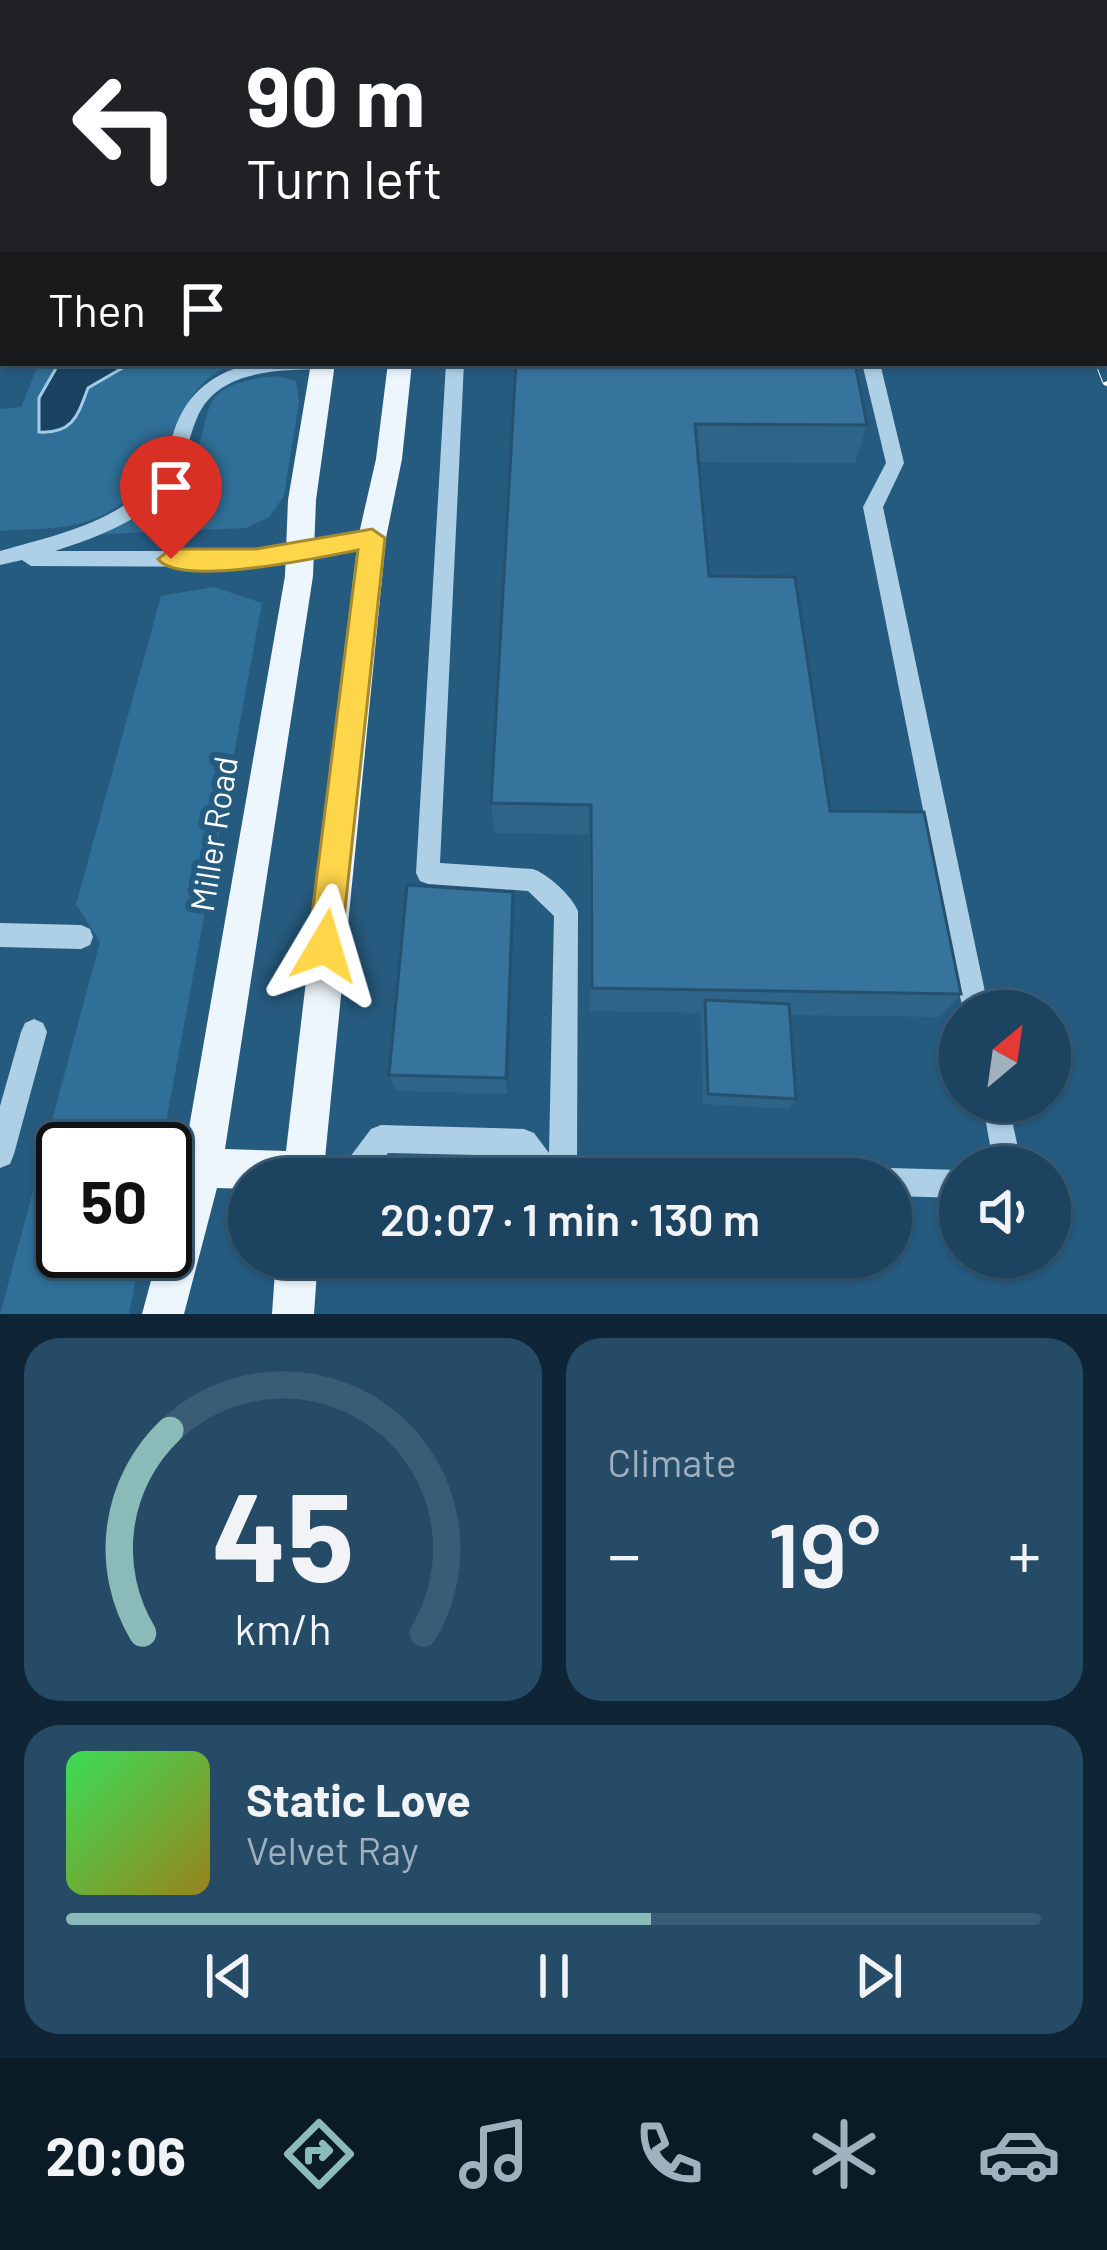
<!DOCTYPE html>
<html lang="en">
<head>
<meta charset="utf-8">
<style>
  :root { --surface:#1c4460; --page:#254b66; --text:#f1f3f6; --muted:#a0b0bd; --line:#3a5c75; --accent:#8bbbb9 }
  body { margin:0; font-family:Barlow,sans-serif; background:var(--page); color:var(--text); height:100vh; display:flex; flex-direction:column; font-size:45px; white-space:nowrap }
  * { box-sizing:border-box; margin:0 }
  p { font-size:39px; color:var(--muted) }
  .icon { flex:none; width:66px; height:66px; fill:none; stroke:currentColor; stroke-width:2; stroke-linecap:round; stroke-linejoin:round }
  .map { position:relative; height:1314px; overflow:hidden }
  .side { display:flex; flex-direction:column; gap:24px; padding:24px; background:#0f2535; flex:1 }
  .side>* { flex:none }
  .banner { position:absolute; left:0px; top:0px; width:1107px; height:366px; box-shadow:0 3px 9px #0004,0 0 0 3px var(--line); background:#202124; color:#fff; overflow:hidden }
  .needle { width:78px; rotate:29deg }
  .buttons { position:absolute; left:939px; top:990px; display:grid; gap:24px }
  .buttons a { display:grid; place-items:center; width:132px; height:132px; border-radius:50%; background:var(--surface); box-shadow:0 3px 9px #0004,0 0 0 3px var(--line); font-size:60px }
  .speed { position:absolute; left:36px; top:1122px; display:flex; gap:24px; font-size:60px; font-weight:700; text-align:center }
  .speed>* { display:grid; place-content:center; width:156px; height:156px; border-radius:50%; background:var(--surface); box-shadow:0 3px 9px #0004,0 0 0 3px var(--line); line-height:1 }
  .speed .limit { border:6px solid #111; border-radius:18px; background:#fff; color:#111 }
  .pin { position:absolute; display:grid; place-items:center; width:102px; height:102px; color:#fff; margin:-123px -51px; border-radius:50% 50% 50% 0; rotate:-45deg; box-shadow:0 0 12px #0007 }
  .pin .icon { rotate:45deg }
  .me { position:absolute; width:132px; margin:-66px; rotate:7deg; stroke-linejoin:round; filter:drop-shadow(0 0 9px #0008) }
  .turn { display:flex; align-items:center; gap:42px; height:252px; padding:0 48px; font-size:54px }
  .turn .icon { width:156px; height:156px; stroke-width:2.5 }
  .turn b { display:block; font-size:84px; line-height:102px }
  .then { display:flex; align-items:center; height:114px; padding:0 48px; background:#0003; gap:24px; font-size:45px }
  .big { font-size:90px; font-weight:600; line-height:1.1 }
  .side .card { flex:1; display:flex; flex-direction:column; justify-content:center; gap:18px; min-width:0; padding:0 42px; border-radius:36px; background:var(--page) }
  .side .dial { align-items:center; gap:0 }
  .dial svg { height:312px; overflow:visible; fill:none; stroke:var(--line); stroke-width:7; stroke-linecap:round; text-anchor:middle }
  .dial text { fill:var(--text); stroke:none }
  .song { display:flex; align-items:center; gap:36px }
  .cover { width:144px; height:144px; border-radius:18px; background:linear-gradient(135deg,hsl(130 70% 55%),hsl(50 70% 35%)) }
  .played { height:12px; border-radius:6px; background:linear-gradient(90deg,var(--accent) 60%,var(--line) 60%) }
  .keys { display:flex; justify-content:space-around; direction:ltr }
  .heat { display:flex; justify-content:space-between; align-items:center; font-size:66px; direction:ltr }
  .side .tiles { flex:1; display:grid; gap:24px; grid-template-columns:1fr 1fr }
  .card:last-child { grid-column:span 2 }
  .trip { position:absolute; left:228px; top:1158px; width:684px; height:120px; border-radius:60px; background:var(--surface); box-shadow:0 3px 9px #0004,0 0 0 3px var(--line); font-weight:600; line-height:120px; text-align:center }
  .tab-bar { display:flex; height:192px; justify-content:space-around; align-items:center; background:#0b1b26; color:var(--muted) }
  .tab-bar .icon { width:84px; height:84px }
  .tab-bar .active { color:var(--accent) }
  .tab-bar b { font-size:54px; color:var(--text) }
  .map>svg:first-child { display:block }
  .green { fill:#306f97 }
  .water { fill:#1a4361; stroke:#a1cce7; stroke-width:3 }
  .lines { fill:none; stroke-linecap:round; stroke-linejoin:round }
  .minor { fill:#add0e6; fill-rule:evenodd }
  .major { fill:#eef6fd; fill-rule:evenodd }
  .rail-far1-casing { stroke:#fff; stroke-width:9 }
  .rail-casing { stroke:#fff; stroke-width:10 }
  .rail-far1 { stroke:#265b80; stroke-width:6; stroke-dasharray:18; stroke-linecap:butt }
  .rail { stroke:#265b80; stroke-width:8; stroke-dasharray:22; stroke-linecap:butt }
  .wall { fill:#2e6487 }
  .shaded-wall { fill:#26516e }
  .building { fill:#36749d; stroke:#26516e; stroke-width:3 }
  .route { fill:#ffd54a; stroke:#a68a30; stroke-width:3 }
  .labels { text-anchor:middle; stroke-width:12; stroke-linejoin:round; paint-order:stroke }
  .street-label { font-size:33px; fill:#fff; stroke:#265b80 }
</style>
</head>
<body>
<div class="map">
<svg width="1107" height="1314" viewBox="0 0 1107 1314">
  <rect width="100%" height="100%" fill="#265b80"/>
  <path class="green" d="M39 363H238C182 381 182 426 158 470 147 489 121 506 101 516 71 531 33 528 0 531V409L21 407Z
    M276 376 296 381 299 401 284 496 269 517 246 528 104 534C132 516 167 497 187 469 221 418 184 385 276 376Z
    M214 587 262 603 161 1149H63V1251H141L129 1314H0L100 942 76 904 161 596Z"/>
  <path class="water" d="M59 363H131L88 388C78 414 74 434 39 432V398Z"/>
  <g class="lines">
    <path class="minor" d="M0 50H3V58H0Z
      M255 363H330L321 369C277 370 217 370 197 418 187 441 185 467 169 488 142 522 94 538 55 551H256L372 531 379 533 382 538 379 543 256 567 31 566 22 560 0 565V551C52 536 113 524 152 482 165 468 169 449 174 431 187 392 215 371 255 363Z
      M446 363H464L440 863 533 869C549 875 571 895 578 911L577 1161 780 1165 790 1169 794 1179H531L533 1175 517 1156 388 1153 368 1179H292L289 1171 293 1161 303 1157H350L371 1129 381 1125 524 1129 534 1133 549 1153 554 916 528 891 428 884 420 881 416 873Z
      M862 363H880L904 463 883 507 989 1011H963L863 507 886 463Z
      M0 923 81 925 90 929 93 937 90 945 81 949 0 947Z
      M34 1019 43 1023 47 1032 14 1154 10 1164 0 1168V1106L21 1032 25 1023Z
      M982 1101H1008L1022 1167H994Z
      M891 1168 960 1170V1198L891 1196V1179H878L881 1172Z"/>
    <path class="major" d="M311 363H335L316 500 313 576 225 1149 286 1151 358 538 376 459 388 363H412L402 459 386 538 323 1179H249V1189L217 1188 184 1314H142L159 1251H165V1230L182 1168 285 576 288 500Z
      M276 1257H318L314 1314H272Z"/>
    <defs>
      <path id="rail-far1" d="M1104 88 1107 94"/>
      <path id="rail" d="M1104 325 1107 332
        M1100 363 1107 381"/>
    </defs>
    <use href="#rail-far1" class="rail-far1-casing"/>
    <use href="#rail" class="rail-casing"/>
    <use href="#rail-far1" class="rail-far1"/>
    <use href="#rail" class="rail"/>
  </g>
  <path class="wall" d="M516 363 867 425 855 463 698 462 709 576 830 811 961 994 940 1017 790 1015 796 1099 789 1109 703 1104 701 1013 590 1011 589 835 494 833 491 803Z
    M513 892 514 913 508 1094 396 1091 389 1075Z"/>
  <path class="shaded-wall" d="M513 892 514 913 508 1094 506 1078Z"/>
  <path class="building" d="M587 0H787V3H587Z
    M516 363H855L867 425 695 424 709 576 795 577 830 811 924 812 961 994 592 988 591 805 491 803Z
    M407 885 513 892 506 1078 389 1075Z
    M705 1000 789 1004 796 1099 708 1094Z"/>
  <path class="route" d="M372 529 385 538 341 946 336 958 325 962 313 958 308 946 358 550C322 557 180 588 158 559L171 549H256Z"/>
  <g class="labels">
    <g class="street-label">
      <text transform="translate(214 834) rotate(-81)" y="12">Miller Road</text>
    </g>
  </g>
</svg>
<div class="buttons">
<a><svg class="needle" viewBox="-14 -14 28 28"><path d="M0-13l5 13h-10z" fill="#e53935"/><path d="M0 13l5-13h-10z" fill="#a0b0bd"/></svg></a>
<a><svg class="icon" aria-label="sound" viewBox="0 0 24 24"><path d="M4 9h4l5-4v14l-5-4H4zM17 9q2 3 0 6"/></svg></a>
</div>
<div class="speed"><div class="limit">50</div></div>
<div class="pin" style="left:171px;top:559px;background:#d93025"><svg class="icon" aria-label="arrive" viewBox="0 0 24 24"><path d="M6 21V4h12l-3 4 3 4H6"/></svg></div>
<svg class="me" style="left:325px;top:946px" viewBox="-20 -20 40 40"><path d="M0-17L14 15 0 8-14 15z" fill="#ffd54a" stroke="#fff" stroke-width="4"/></svg>
<div class="trip">20:07 · 1 min · 130 m</div>
<div class="banner">
<div class="turn"><svg class="icon" aria-label="left" viewBox="0 0 24 24"><path d="M17 20v-9H6M10 6l-5 5 5 5"/></svg><div><b>90 m</b>Turn left</div></div>
<div class="then">Then<svg class="icon" aria-label="arrive" viewBox="0 0 24 24"><path d="M6 21V4h12l-3 4 3 4H6"/></svg></div>
</div>
</div>
<section class="side">
<div class="tiles">
<div class="card dial"><svg viewBox="0 0 100 80">
<path d="M14 69A42 42 0 1 1 86 69"/>
<path d="M14 69A42 42 0 0 1 21 17" stroke="#8bbbb9"/>
<text x="50" y="56" font-size="32" font-weight="700">45</text>
<text x="50" y="72" font-size="11">km/h</text>
</svg></div>
<div class="card"><p>Climate</p>
<div class="heat"><a>−</a><b class="big">19°</b><a>+</a></div>
</div>
<div class="card">
<div class="song"><i class="cover"></i><div><b>Static Love</b><p>Velvet Ray</p></div></div>
<div class="played"></div>
<div class="keys"><svg class="icon" aria-label="previous" viewBox="0 0 24 24"><path d="M18 5L8 12l10 7zM5 5v14"/></svg><svg class="icon" aria-label="pause" viewBox="0 0 24 24"><path d="M8 5v14M16 5v14"/></svg><svg class="icon" aria-label="next" viewBox="0 0 24 24"><path d="M6 5l10 7-10 7zM19 5v14"/></svg></div>
</div>
</div>
</section>
<nav class="tab-bar">
<b>20:06</b>
<svg class="icon active" aria-label="directions" viewBox="0 0 24 24"><path d="M12 3l9 9-9 9-9-9zM9 14v-3h6M13 9l2 2-2 2"/></svg>
<svg class="icon" aria-label="music" viewBox="0 0 24 24"><path d="M9 18V5l10-2v13"/><circle cx="6" cy="18" r="3"/><circle cx="16" cy="16" r="3"/></svg>
<svg class="icon" aria-label="phone" viewBox="0 0 24 24"><path d="M5 4h4l2 5-3 2q2 4 5 5l2-3 5 2v4C11 20 4 13 5 4z"/></svg>
<svg class="icon" aria-label="climate" viewBox="0 0 24 24"><path d="M12 3v18M4 7l16 10M4 17L20 7"/></svg>
<svg class="icon" aria-label="car" viewBox="0 0 24 24"><path d="M5 17H2v-5l4-1 3-4h7l3 4 3 1v5h-3M9 17h6M6 11h13"/><circle cx="7" cy="17" r="2"/><circle cx="17" cy="17" r="2"/></svg>
</nav>
</body>
</html>
